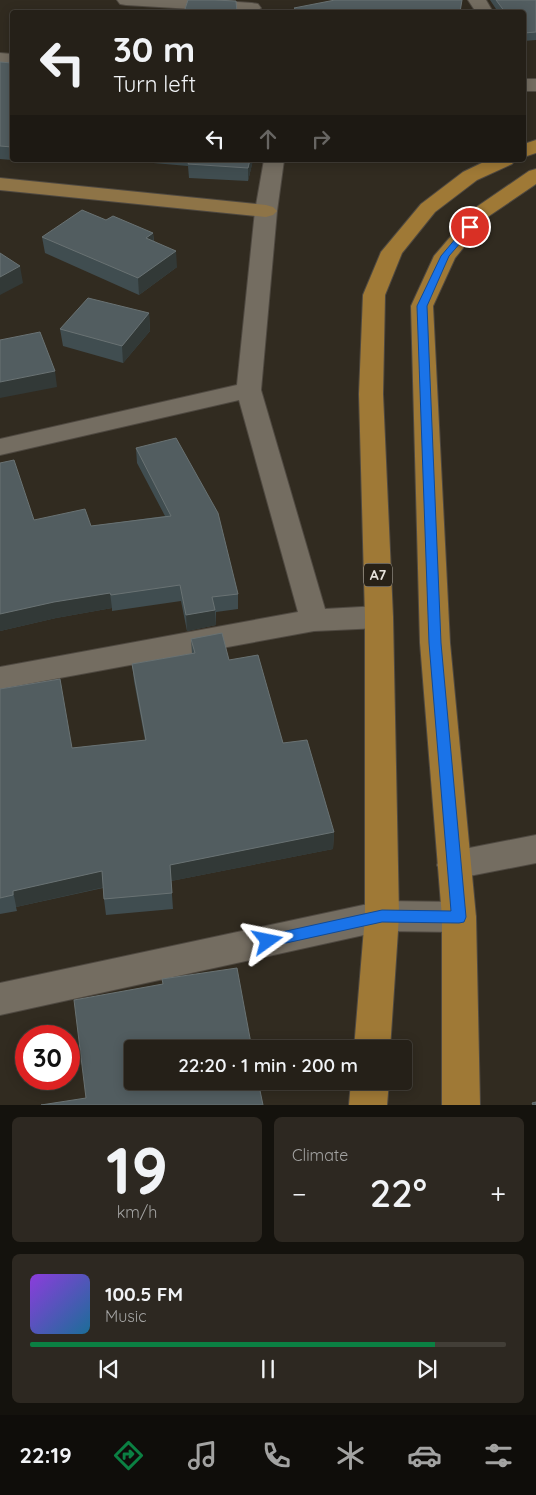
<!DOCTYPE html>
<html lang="en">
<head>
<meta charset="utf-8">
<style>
  :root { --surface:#252018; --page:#2d2821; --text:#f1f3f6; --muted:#a3a3a2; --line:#423e37; --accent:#0b8043 }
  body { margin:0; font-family:Quicksand,sans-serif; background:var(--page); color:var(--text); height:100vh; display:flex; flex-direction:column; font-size:19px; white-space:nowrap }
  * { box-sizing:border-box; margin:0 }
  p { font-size:16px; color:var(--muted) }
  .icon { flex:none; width:28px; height:28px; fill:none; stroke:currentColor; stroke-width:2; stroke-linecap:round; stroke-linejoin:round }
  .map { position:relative; height:1105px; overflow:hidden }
  .side { display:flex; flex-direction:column; gap:12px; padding:12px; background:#14120d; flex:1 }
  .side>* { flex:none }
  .top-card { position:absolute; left:10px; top:10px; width:516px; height:152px; border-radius:5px; box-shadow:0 2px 12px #0003,0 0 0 1px var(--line); background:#252018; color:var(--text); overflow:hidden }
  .speed { position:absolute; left:15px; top:1025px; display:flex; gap:10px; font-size:25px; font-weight:700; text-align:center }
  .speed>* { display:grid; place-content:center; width:65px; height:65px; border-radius:50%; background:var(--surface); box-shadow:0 2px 12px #0003,0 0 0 1px var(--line); line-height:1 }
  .speed .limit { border:8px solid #d22; background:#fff; color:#111 }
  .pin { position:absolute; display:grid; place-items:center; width:42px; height:42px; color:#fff; margin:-21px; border:2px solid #fff; border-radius:50%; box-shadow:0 1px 5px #0007 }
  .me { position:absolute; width:55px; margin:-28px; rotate:78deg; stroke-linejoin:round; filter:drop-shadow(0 0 4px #0008) }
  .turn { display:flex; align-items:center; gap:18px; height:105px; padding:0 20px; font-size:22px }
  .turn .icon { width:65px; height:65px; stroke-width:2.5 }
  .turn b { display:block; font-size:35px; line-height:42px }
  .lanes { display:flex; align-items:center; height:48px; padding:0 20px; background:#0003; justify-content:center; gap:25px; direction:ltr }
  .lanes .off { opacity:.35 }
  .big { font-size:38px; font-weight:600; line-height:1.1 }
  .side .card { flex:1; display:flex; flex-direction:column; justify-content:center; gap:8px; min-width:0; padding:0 18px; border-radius:8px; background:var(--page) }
  .side .dial { align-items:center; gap:0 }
  .dial b { font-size:65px; line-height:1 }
  .song { display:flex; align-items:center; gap:15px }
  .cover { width:60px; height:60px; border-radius:8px; background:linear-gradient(135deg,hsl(270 70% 55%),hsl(200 70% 35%)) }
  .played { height:5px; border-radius:2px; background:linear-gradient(90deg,var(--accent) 85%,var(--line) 85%) }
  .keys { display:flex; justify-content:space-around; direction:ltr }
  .heat { display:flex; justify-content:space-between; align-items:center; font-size:28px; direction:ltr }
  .side .tiles { flex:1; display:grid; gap:12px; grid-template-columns:1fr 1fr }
  .card:last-child { grid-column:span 2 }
  .trip { position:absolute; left:124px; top:1040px; width:288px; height:50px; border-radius:5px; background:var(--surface); box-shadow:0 2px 12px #0003,0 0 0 1px var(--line); font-weight:600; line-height:50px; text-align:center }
  .tab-bar { display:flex; height:80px; justify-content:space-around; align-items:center; background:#0f0d0a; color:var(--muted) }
  .tab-bar .icon { width:35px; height:35px }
  .tab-bar .active { color:var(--accent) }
  .tab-bar b { font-size:22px; color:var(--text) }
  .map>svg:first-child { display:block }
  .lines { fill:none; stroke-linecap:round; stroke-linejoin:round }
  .minor-casing { stroke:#4f4941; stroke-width:2 }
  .major-casing { stroke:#4f4941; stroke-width:2 }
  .highway-casing { stroke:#4f4941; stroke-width:2 }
  .minor { fill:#746d61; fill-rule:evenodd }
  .major { fill:#8e7447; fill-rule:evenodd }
  .highway { fill:#9f7936; fill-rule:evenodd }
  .wall { fill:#404d50 }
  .shaded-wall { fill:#323937 }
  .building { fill:#525d60; stroke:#697273 }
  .route { fill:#1a73e8; stroke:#114b97 }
  .labels { text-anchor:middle; stroke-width:5; stroke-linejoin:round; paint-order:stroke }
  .shield { fill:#272117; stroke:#ada9a1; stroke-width:1 }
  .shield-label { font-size:14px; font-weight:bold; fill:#e7e3dc }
</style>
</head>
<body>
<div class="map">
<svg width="536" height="1105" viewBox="0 0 536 1105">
  <rect width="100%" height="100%" fill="#312b20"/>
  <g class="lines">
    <defs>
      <path id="minor" d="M117 0H208L252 3 258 4 261 8 255 12H241L126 5 120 4Z
        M468 0H486L493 12H476Z
        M0 53 12 54V64L0 63Z
        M524 79H536V91H524Z
        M264 160H284L277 211 261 390 325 609 379 606 389 610 393 617 389 624 379 628 314 631 0 689V667L298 612 239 400 0 455V439L237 385 255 211Z
        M536 835V863L454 879 442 875 437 865 442 855 454 851Z
        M382 901 459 902 471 906 476 917 471 928 459 932 382 931 0 1015V983Z"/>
      <path id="major" d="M0 178 266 205 273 207 277 211 273 215 266 217 0 190Z"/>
      <path id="highway" d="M536 140V153L524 157V144Z
        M488 160H515L512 164 477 180 435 212 402 253 385 295 383 394 393 617 399 916 390 1049H354L365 916V617L359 394 363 295 381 252 421 204 463 172Z
        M536 169V184L489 216 455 258 433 306 450 643 476 917 480 1105H442V917L420 643 411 306 434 256 475 208 529 171Z
        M351 1081H389L387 1105H349Z"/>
    </defs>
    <use href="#minor" class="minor-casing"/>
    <use href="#major" class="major-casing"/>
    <use href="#highway" class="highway-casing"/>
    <use href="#minor" class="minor"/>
    <use href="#major" class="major"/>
    <use href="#highway" class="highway"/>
  </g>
  <path class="wall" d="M490 0H536V40L524 41V12H498Z
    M0 62 12 63V160L0 159Z
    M20 160H52L51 162Z
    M142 160H253L248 181 189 178 188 166 142 162Z
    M106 220 153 233 154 241 177 267 139 295 45 253 42 237Z
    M149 313 150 331 123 363 63 346 60 329Z
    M136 448 238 594V609L216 612V625L187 631 181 601 112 611V608L56 618 0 631V463L34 520 91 526 165 516 137 463Z
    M191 639 229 660 283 743 334 832 333 849 171 881 173 909 106 915 104 899 103 888 16 907 17 911 0 914V689L72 748 145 740 134 681 132 664 192 654Z"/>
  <path class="shaded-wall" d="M250 160H253L248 181V168Z
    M153 233 154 250 146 238Z
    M176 251 177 267 139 295 138 278Z
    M20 266 23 283 0 295V277Z
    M149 313 150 331 123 363 122 346Z
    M55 371 57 387 0 398V382Z
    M110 593 112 608 56 618 0 631V614L54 602Z
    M215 610 216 625 187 631 186 615Z
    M334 832 333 849 171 881 170 865Z
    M102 871 105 887 16 907 17 911 13 891Z"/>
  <path class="building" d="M188 0H214L236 1 237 12H184Z
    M335 0H462L460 12H299L294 8Z
    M496 0H536V32L524 33V12H505Z
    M0 62 12 63V147L0 146Z
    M190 160H250L248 168 188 164Z
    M82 210 106 220 113 216 153 233 146 238 176 251 138 278 42 237Z
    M0 253 20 266 0 277Z
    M88 298 149 313 122 346 60 329Z
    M40 332 55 371 0 382V340Z
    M176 438 218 513 238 594 212 597 215 610 186 615 180 585 111 595 110 593 54 602 0 614V463L14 460 34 520 85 509 91 526 171 516 136 448Z
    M222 633 229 660 258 655 283 743 307 740 334 832 170 865 172 893 104 899 102 871 13 891V895L0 898V689L60 679 72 748 146 740 132 664 195 653 191 639Z
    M237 968 252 1049H132V1081H258L263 1105H41L86 1098 74 1000 163 984 162 979Z
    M536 1102V1105H533L532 1103Z"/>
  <path class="route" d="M467 225 474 227 449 256 427 306 441 643 466 917 464 922 459 923 382 922 268 947 262 946 260 941 262 936 268 935 382 910 451 911 429 643 417 306 441 256Z"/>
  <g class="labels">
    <rect class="shield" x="364" y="563.5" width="28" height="23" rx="4"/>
    <g class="shield-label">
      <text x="378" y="580">A7</text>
    </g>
  </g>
</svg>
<div class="speed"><div class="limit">30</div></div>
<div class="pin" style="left:470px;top:227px;background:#d93025"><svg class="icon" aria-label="arrive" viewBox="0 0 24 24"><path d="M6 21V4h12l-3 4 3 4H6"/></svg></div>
<svg class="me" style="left:268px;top:941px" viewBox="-20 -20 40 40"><path d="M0-17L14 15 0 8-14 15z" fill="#1a73e8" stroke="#fff" stroke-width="4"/></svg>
<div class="trip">22:20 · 1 min · 200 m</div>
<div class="top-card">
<div class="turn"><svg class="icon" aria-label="left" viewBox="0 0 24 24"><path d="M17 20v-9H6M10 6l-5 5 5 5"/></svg><div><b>30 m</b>Turn left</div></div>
<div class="lanes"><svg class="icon" aria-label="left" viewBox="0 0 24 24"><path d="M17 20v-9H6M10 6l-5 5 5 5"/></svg><svg class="icon off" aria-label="ahead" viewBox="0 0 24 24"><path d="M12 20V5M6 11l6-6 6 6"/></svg><svg class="icon off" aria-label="right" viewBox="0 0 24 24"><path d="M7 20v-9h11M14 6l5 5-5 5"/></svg></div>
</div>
</div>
<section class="side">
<div class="tiles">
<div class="card dial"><b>19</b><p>km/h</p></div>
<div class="card"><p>Climate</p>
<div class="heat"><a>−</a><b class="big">22°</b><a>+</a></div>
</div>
<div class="card">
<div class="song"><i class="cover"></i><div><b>100.5 FM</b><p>Music</p></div></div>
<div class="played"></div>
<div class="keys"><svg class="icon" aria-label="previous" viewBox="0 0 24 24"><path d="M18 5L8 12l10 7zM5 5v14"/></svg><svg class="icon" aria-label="pause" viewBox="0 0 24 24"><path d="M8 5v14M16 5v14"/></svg><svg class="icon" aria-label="next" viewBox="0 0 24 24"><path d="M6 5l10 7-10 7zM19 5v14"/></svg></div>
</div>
</div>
</section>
<nav class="tab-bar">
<b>22:19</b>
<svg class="icon active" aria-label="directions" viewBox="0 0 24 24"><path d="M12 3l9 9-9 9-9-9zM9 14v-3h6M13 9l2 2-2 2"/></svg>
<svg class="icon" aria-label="music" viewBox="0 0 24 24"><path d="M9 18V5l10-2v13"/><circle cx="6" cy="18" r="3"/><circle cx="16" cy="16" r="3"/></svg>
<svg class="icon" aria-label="phone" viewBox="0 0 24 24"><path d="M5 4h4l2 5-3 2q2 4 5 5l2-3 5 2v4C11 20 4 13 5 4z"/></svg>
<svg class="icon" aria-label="climate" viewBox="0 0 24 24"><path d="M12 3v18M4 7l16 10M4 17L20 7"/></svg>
<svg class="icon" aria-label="car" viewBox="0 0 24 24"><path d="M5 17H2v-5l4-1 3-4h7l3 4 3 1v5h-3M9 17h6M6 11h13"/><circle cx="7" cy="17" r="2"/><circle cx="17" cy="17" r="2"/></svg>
<svg class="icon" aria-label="filters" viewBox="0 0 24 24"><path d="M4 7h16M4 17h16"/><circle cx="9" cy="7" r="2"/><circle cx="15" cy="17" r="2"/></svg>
</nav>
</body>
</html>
